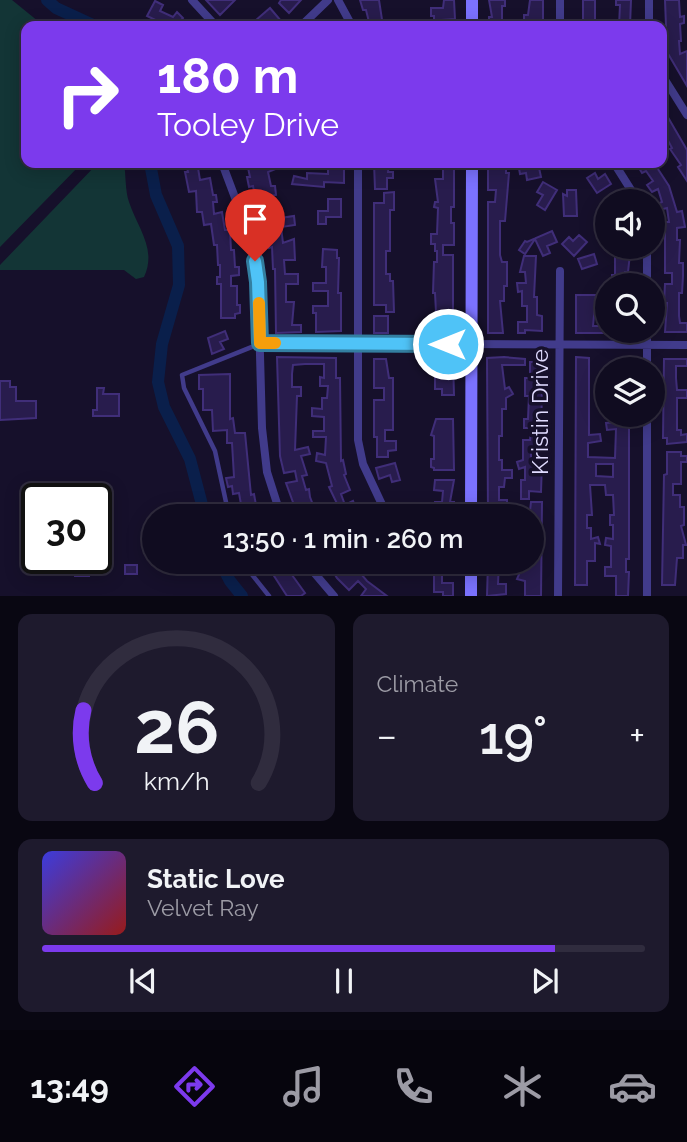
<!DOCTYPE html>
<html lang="en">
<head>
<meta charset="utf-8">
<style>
  :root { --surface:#100c20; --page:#1e1a2d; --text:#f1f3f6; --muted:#9c9ba5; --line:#302c3e; --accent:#7c3aed }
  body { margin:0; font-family:Raleway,sans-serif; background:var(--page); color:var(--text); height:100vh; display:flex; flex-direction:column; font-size:26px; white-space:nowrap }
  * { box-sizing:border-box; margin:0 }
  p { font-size:23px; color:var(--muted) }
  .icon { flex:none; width:38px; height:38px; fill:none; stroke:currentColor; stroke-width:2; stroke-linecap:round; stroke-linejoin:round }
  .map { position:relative; height:596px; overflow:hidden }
  .details { display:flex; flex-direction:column; gap:18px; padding:18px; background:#090712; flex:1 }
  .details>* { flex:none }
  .guide { position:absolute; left:21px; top:21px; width:646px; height:147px; border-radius:14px; box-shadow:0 4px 18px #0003,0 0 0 2px var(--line); background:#7c3aed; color:#fff; overflow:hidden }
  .fabs { position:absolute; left:595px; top:189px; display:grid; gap:14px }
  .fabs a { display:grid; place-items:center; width:70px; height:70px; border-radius:50%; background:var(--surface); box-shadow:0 4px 18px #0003,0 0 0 2px var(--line); font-size:35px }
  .speed { position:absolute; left:21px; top:483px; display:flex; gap:14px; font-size:35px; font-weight:700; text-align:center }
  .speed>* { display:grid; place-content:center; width:91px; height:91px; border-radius:50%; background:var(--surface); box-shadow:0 4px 18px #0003,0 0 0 2px var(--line); line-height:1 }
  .speed .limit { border:4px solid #111; border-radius:10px; background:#fff; color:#111 }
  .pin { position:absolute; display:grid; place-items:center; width:60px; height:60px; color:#fff; margin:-72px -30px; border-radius:50% 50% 50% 0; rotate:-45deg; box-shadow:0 0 7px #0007 }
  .pin .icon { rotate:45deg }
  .me { position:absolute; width:77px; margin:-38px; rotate:270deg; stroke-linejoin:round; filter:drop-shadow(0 0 5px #0008) }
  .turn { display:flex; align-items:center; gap:24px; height:147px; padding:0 21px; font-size:32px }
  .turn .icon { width:91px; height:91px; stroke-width:2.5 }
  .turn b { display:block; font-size:49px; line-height:60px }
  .big { font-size:52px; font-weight:600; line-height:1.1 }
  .details .tile { flex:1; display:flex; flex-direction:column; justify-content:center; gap:10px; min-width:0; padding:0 24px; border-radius:14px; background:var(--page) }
  .details .dial { align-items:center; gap:0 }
  .dial svg { height:182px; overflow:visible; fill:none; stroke:var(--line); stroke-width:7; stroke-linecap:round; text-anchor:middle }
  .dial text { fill:var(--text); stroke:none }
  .song { display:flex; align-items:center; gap:21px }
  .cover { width:84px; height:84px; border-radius:10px; background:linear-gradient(135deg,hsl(240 70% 55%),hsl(0 70% 35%)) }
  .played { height:7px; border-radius:4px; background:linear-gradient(90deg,var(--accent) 85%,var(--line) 85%) }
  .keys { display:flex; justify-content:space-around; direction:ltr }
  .heat { display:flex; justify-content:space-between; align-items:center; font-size:38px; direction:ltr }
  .details .tiles { flex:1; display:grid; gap:18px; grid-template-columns:1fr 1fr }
  .tile:last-child { grid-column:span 2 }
  .trip { position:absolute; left:142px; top:504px; width:402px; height:70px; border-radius:35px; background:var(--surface); box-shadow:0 4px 18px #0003,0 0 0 2px var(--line); font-weight:600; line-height:70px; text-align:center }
  .dock { display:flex; height:112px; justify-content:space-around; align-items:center; background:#06050d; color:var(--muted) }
  .dock .icon { width:49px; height:49px }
  .dock .on { color:var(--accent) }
  .dock b { font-size:32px; color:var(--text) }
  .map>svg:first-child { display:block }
  .green { fill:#133536 }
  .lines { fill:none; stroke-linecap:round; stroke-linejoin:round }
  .river { stroke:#0a1f4b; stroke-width:12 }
  .building { fill:#281c4d; stroke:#402e79; stroke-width:2; fill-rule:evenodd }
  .lane { stroke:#413b8b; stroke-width:4.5 }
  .street { stroke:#413b8b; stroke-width:8 }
  .secondary { stroke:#7b72ff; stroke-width:12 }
  .route-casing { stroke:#337fa1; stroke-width:18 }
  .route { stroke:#4fc3f7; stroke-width:12 }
  .slow { stroke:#f59e0b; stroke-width:12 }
  .labels { text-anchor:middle; stroke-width:7; stroke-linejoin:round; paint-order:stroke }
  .street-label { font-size:23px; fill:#e0dbff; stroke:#16102b }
</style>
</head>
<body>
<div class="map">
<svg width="687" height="596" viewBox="0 0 687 596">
  <rect width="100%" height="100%" fill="#16102b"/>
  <path class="green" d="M0 0H12L44 26H26V163H82L0 247Z
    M98 163H124C126 175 125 191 129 202 138 229 157 249 144 277L136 279 124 270H0V265Z"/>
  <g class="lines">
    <path class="river" d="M47 0 56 8 95 26
      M150 163 156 195 178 246 179 285 162 344 158 382 164 407 190 459 205 516
      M220 562 230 581 242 596"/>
  </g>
  <path class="building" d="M206 0H235L220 15Z
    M281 0H301L289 13 279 3Z
    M360 0H379L383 26H370L366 10H363Z
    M444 0H454L455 19 442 20V26H434V16H431V8H443Z
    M489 0H505V6H502V26H489V17H492Z
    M530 0H543V26H524V15H528Z
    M583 0H595V26H577V20H583Z
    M616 0H631L630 26H619L620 5H616Z
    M665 0H679L680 17 684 16V23L680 24 681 41H679L680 54 687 51V86L667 52Z
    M155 1 163 5 160 11 173 17 177 12 183 18 176 26H168L147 16Z
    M270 8 281 21 275 26H262L256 20Z
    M662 107 687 150V181L678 167 681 165 670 149 672 148 662 129Z
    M186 163H210V165L198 168 200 180 210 178 213 195H216L217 202H213L214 214 222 212 225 230H230L231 250H234L235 267H239V275L231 276V286H237V305H240V313L235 314V318H221V284H217V277H220V265H218L217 245H214L211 224 204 225 202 212H197L196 191 189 192 185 172H188Z
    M247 163H290L268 172 271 186H275L276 195 268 196 270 210 279 209 280 218 294 216 295 225 281 227 283 243 294 239 295 260H284L285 274H298V284H286V302H294L292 325H301V332L276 333 275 269H273L272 247 269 248 268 229H265L261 205 257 206 253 186 249 187 247 177H250Z
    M374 163H389L388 172H393V178H387V189H375Z
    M443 163H454V207H451V223H454V245H443V255H453V330L444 329V312H436L435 293H433L434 262H437V251H435V244H431V234H437L438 208 434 207 435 202H438L435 179H443Z
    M488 163H506V173H509L505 221H500V255L502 262H507V286H504V301H500L503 333H488V202H495L496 190H488Z
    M518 163H538L541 177 527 180 526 173 520 174Z
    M636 163H654L669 186 677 212 682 211 685 227 677 228V240H680L679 263H683V276L682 293H679V316L680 323H687V332H665L667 303H664L665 284H672V273H665V230L662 222H669L667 208 659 210 657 204 662 202 658 189 652 192 647 185 653 181 646 171 642 173Z
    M328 167 344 168V183L324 182V187L292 184 294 176 307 179V173L328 174Z
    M595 173 598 179 605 174 611 184 597 193 587 178Z
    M543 182 557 190 545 210 537 205 543 195 537 192Z
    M567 190H576L577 216H564L563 194 567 196Z
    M394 192V210H390V251H386V274H390V281H393L394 312H386V305H374V203H384V193Z
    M328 199H341V217H326V224H318V211H328Z
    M552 231 557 242 547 246 550 253 543 256 535 239 525 254 519 250 525 241 527 242Z
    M579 235 587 242 574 256 562 244 569 237 573 241Z
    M323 249 337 250V258H339L338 293H341V331L316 332V313H313V306H328V291H313V283H326V267H322Z
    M594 254 597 264 582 269 578 259Z
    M615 254H630L628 272H625L624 285H612V275H615Z
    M524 256H536L534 297H537V315L542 316V331L525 330V333H518V322H527V306H522V291L518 292 517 283H526L525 272H520Z
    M576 295H596L593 326H607V333H576Z
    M374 316H388V333H374Z
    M225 331 228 339 220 342 224 349 212 354 208 338Z
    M277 357 336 358V378H340L341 461 343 460 346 474 344 475 350 490 341 494 345 505 353 501 359 516H343L329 487 332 486 326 463 316 461 317 453 325 455 326 437H313V431H324V417L312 416V408L322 409V398H327L328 386H320V377L324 378V364H305L293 365 292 374V387H301V396H297L295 450 308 447 310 454 301 456 307 475 302 476 306 490 309 489 310 497 315 510 310 512 312 516H298L286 483 297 481 295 471 284 473 280 456Z
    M432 357 453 360 454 395H442V389H435V370H431Z
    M504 357 525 359V365H502L505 389 509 387 513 394 506 398V409H502V436H499V460H502V470H512V478H505L504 487H499V500H507V511H498V516H488L487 358Z
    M576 357 589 358V435L600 434 601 441 588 443V457L615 458 616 429 607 430 606 423 618 422V415H629V559H626V572H629L628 596H616V576H605V567H611V546L605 545 606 538 613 539V525H610V515H614L613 495H606L605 485H590L592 515H587V528H591V539L598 537 600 544 595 543V561H587V585H575ZM596 464H613V477L596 476Z
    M374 359H386L389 378H393V430H385V441H396V450L388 451V457H377V437H374V400H384V388H374Z
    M664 359H687V366H676V378L677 390H687V398H677V430H681V435L687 434V442L667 444V438H663Z
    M530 362H540V378H542L541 450 531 451V461H542L541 492 529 491V499H521V480H525V467L519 469 517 462 523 460V440H530L531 428H524V419H528L529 396H525V378H530Z
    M230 374V419L233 418 235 433H245L251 495 254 494 258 516H243L239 493 233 494 232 486 228 487 226 478 234 477 232 443H227V430L213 431 212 410H203V389H199V375Z
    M0 381H10V387H16V401H36V418L0 420Z
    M97 388H104L103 394H119V416H93V410H97Z
    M436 419H453L454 470H434V468L431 467V459H434V436L431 435Z
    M667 452H681V456H687V462H681V484H673V495H680V507H684V525L681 526 686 545H683V558H677L675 585H662L664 475 667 474Z
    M395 463 400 480 392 482 390 475 379 479 376 468Z
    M435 480H454L450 502H454L453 516H442V512H434L435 502H442L443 491 434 490Z
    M531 502H542L541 596H525V581L517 579 520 572H522V562H532V516H525V511H530Z
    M265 562H281L284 564 305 593 301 596H287Z
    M327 562H356L365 571 361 574 367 581 387 596H361L366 589 358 581 349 590 337 578Z
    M434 562H453V573H442V583H453V596H443V592H434Z
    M488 562H499L498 584H506V594L487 596Z
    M75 563H89V576H75Z
    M125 565H137V574H125Z"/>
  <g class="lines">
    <path class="lane" d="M229 516 215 451 184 388 182 375 259 344
      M242 562 269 596"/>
    <path class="street" d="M192 0 216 26
      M338 0 352 26
      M301 26 328 0
      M560 26V0
      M649 26V0
      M662 75 687 115
      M222 163 251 240 258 282 262 428 267 472 281 516
      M358 163V440L363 464 385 511
      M614 163 638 201
      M563 165 567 163
      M647 285V247
      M260 343 687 345
      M647 369V331
      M305 562 334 596
      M558 596 560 271
      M647 596V415"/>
    <path class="secondary" d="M472 26V0
      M471 516 472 163
      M471 596V562"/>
  </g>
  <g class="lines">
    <defs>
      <path id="route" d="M255 261 258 282 260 343 448 344"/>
    </defs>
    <use href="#route" class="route-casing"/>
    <use href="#route" class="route"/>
    <path class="slow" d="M259 303 260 343H275"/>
  </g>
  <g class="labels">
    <g class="street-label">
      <text transform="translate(540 412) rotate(-90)" y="8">Kristin Drive</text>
    </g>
  </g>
</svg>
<div class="fabs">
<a><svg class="icon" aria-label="sound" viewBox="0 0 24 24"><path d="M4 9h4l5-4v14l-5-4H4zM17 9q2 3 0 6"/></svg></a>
<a><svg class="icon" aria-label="search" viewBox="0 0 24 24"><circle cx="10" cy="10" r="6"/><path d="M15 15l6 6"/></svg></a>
<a><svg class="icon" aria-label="layers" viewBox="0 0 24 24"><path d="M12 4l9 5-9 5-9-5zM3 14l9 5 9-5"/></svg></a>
</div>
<div class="speed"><div class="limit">30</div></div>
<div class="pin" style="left:255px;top:261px;background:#d93025"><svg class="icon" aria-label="arrive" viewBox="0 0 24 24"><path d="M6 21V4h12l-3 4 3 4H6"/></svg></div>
<svg class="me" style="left:448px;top:344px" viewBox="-20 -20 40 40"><circle r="17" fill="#4fc3f7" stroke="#fff" stroke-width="3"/><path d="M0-11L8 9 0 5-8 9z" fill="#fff"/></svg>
<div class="trip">13:50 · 1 min · 260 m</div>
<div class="guide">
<div class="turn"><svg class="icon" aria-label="right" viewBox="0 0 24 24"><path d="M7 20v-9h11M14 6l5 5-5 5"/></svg><div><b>180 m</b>Tooley Drive</div></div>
</div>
</div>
<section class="details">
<div class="tiles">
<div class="tile dial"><svg viewBox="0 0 100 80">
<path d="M14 69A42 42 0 1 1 86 69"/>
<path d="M14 69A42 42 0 0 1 9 37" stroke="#7c3aed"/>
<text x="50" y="56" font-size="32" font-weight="700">26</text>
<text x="50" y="72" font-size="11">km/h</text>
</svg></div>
<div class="tile"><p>Climate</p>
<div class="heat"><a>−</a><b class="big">19°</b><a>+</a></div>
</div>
<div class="tile">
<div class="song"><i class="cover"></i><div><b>Static Love</b><p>Velvet Ray</p></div></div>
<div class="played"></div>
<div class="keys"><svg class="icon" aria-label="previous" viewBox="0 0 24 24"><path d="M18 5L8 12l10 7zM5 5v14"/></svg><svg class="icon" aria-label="pause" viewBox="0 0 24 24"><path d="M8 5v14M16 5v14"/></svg><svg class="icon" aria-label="next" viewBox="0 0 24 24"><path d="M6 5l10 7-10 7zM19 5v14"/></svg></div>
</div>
</div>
</section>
<nav class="dock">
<b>13:49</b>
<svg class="icon on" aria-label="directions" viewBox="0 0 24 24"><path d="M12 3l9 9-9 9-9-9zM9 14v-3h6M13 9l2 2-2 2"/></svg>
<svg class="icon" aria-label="music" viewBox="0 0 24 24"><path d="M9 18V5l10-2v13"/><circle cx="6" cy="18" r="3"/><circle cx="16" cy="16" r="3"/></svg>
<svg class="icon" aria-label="phone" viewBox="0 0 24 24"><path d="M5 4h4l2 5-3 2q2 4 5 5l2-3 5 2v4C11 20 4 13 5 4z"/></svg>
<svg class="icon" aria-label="climate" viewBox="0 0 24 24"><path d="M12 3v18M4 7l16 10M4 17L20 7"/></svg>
<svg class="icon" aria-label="car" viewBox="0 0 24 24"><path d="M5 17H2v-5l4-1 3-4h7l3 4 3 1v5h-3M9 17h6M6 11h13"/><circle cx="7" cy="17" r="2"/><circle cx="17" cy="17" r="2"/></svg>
</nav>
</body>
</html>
